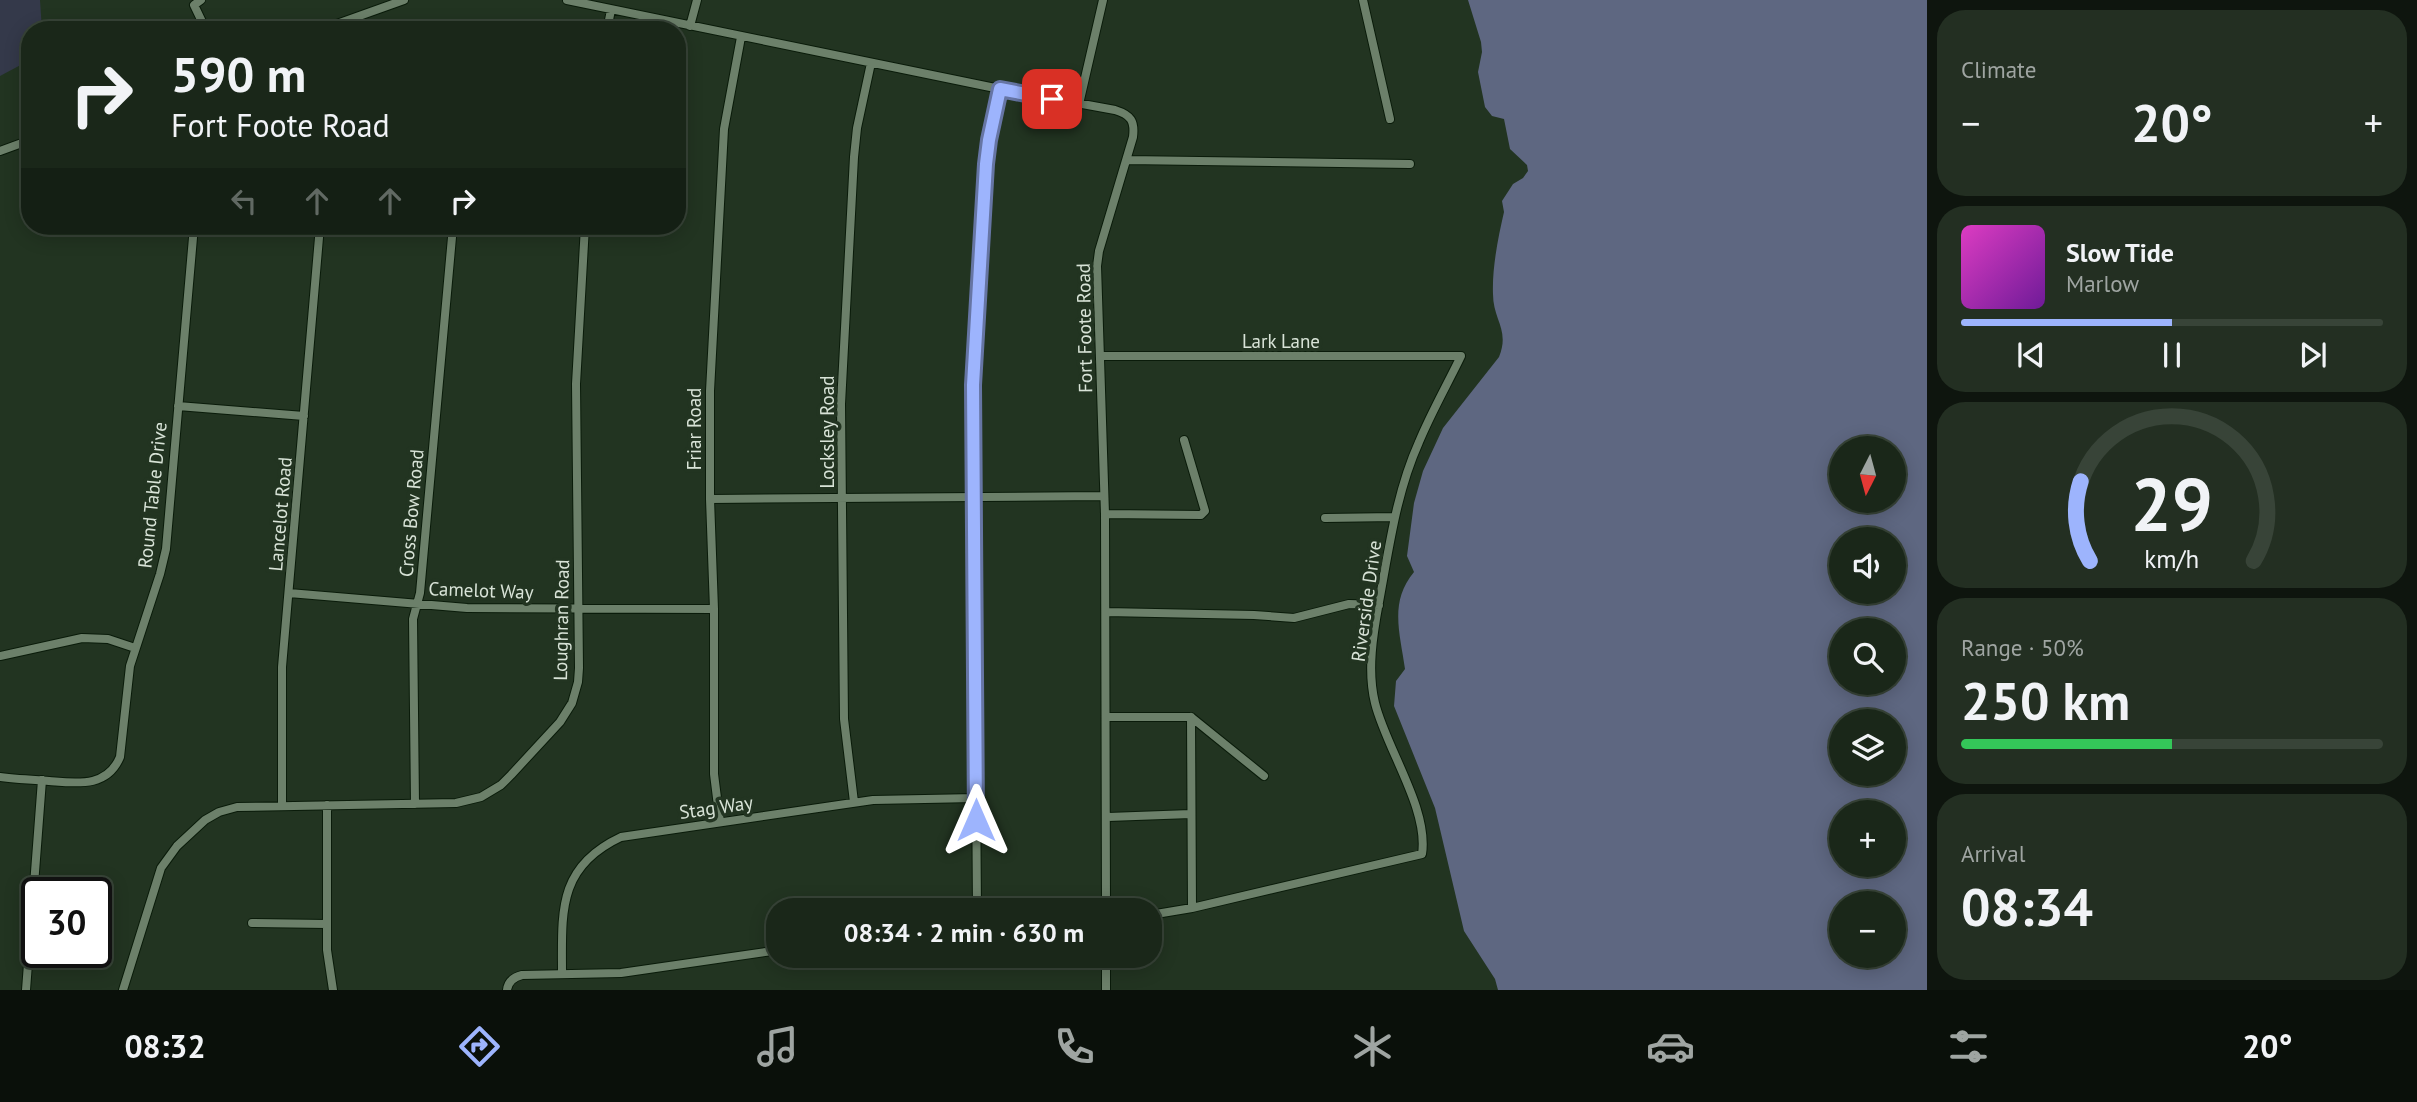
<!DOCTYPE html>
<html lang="en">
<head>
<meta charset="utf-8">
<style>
  :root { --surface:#1a2719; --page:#232f22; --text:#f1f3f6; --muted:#9fa5a2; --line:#384438; --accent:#9db4fd }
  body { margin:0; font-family:"PT Sans",sans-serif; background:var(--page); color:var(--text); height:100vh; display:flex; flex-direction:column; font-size:26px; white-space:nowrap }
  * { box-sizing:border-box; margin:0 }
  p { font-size:23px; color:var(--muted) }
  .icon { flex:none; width:38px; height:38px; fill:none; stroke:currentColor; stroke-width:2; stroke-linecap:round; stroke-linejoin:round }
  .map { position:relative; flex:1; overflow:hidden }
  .sheet { display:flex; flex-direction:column; gap:10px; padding:10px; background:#0e150e; width:490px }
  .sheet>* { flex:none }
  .banner { position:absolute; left:21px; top:21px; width:665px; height:214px; border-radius:28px; box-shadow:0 4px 18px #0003,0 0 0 2px var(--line); background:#1a2719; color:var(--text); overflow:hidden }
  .needle { width:46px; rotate:186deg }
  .buttons { position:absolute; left:1829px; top:436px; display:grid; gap:14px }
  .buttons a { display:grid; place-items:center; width:77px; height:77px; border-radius:50%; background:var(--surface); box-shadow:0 4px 18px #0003,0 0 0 2px var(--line); font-size:35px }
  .speed { position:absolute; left:21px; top:877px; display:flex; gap:14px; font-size:35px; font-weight:700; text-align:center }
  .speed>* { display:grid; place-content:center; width:91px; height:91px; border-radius:50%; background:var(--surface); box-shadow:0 4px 18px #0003,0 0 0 2px var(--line); line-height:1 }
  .speed .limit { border:4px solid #111; border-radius:10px; background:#fff; color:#111 }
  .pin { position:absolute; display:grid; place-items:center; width:60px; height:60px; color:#fff; margin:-30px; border-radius:14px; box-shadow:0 4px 10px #0006 }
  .me { position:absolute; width:77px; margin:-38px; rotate:0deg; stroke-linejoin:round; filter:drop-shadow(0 0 5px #0008) }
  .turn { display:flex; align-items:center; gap:24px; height:147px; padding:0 35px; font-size:32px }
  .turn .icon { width:91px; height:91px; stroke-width:2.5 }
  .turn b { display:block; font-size:49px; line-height:60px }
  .lanes { display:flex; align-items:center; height:66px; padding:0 35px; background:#0003; justify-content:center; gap:35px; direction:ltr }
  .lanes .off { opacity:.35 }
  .big { font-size:52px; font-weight:700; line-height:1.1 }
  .sheet .tile { flex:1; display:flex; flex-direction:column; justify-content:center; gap:10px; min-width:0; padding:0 24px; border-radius:28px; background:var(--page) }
  .sheet .dial { align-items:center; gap:0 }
  .dial svg { height:182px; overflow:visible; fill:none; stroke:var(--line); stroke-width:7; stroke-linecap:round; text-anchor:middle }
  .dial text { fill:var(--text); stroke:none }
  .song { display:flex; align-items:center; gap:21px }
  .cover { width:84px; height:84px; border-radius:10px; background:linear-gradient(135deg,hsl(310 70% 55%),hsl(280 70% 35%)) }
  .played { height:7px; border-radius:4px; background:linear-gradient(90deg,var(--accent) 50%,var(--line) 50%) }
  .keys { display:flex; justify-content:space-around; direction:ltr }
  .heat { display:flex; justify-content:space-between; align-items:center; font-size:38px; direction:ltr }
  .charge { height:10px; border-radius:5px; background:linear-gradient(90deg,#34c759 50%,var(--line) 0) }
  .trip { position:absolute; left:766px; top:898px; width:396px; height:70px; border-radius:28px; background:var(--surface); box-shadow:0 4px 18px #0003,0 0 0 2px var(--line); font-weight:700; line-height:70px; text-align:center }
  .dock { display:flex; height:112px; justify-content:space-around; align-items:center; background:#0a100a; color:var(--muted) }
  .dock .icon { width:49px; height:49px }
  .dock .active { color:var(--accent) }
  .dock b { font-size:32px; color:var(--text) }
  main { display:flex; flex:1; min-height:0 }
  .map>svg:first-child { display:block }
  .green { fill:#34394a }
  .water { fill:#5e6781; fill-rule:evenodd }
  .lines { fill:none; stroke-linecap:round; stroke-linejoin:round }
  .minor-casing { stroke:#0a1b0a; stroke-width:10 }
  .minor { stroke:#6c806a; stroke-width:8 }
  .route-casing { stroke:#6675a4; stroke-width:18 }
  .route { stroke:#9db4fd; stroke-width:12 }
  .labels { text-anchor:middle; stroke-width:7; stroke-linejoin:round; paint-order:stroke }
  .street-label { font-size:19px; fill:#d8e3d7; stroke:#223421 }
</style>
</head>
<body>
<main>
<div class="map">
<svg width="1927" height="990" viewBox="0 0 1927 990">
  <rect width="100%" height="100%" fill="#223421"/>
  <path class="green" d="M0 0H40L42 30H30V60L0 76Z"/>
  <path class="water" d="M1468 0H1927V990H1498L1495 979 1464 931 1435 808 1394 706 1396 681 1405 669C1400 633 1389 602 1414 572L1407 556 1414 503 1423 471 1443 428 1499 357C1510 330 1493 320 1493 294 1492 268 1498 238 1504 212L1502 201 1513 184 1523 178 1528 171 1527 165 1510 149 1504 119 1492 116 1485 107 1478 72 1482 52 1481 42ZM1841 448H1894V500H1841ZM1894 539V592H1841V539ZM1894 630V682H1841V630ZM1841 721H1894V774H1841ZM1841 812H1894V864H1841ZM1894 903V956H1841V903Z"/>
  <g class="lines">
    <defs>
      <path id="minor" d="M201 0 194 5 206 30
        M567 0 1000 89 1115 110C1131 115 1135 121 1133 137L1099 251 1097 266 1105 514 1106 910
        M1363 0 1390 119
        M690 26 697 0
        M320 30 404 0
        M607 30 611 10
        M1079 104 1103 0
        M0 151 30 140
        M1127 160 1410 164
        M1100 356H1461C1447 385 1431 413 1419 442 1396 493 1389 549 1379 602 1373 634 1367 671 1375 703 1386 748 1429 809 1422 854L1192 908 1150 915
        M178 406 304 416
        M710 499 1104 496
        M1105 514 1201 515 1205 511 1184 440
        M1325 518 1395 517
        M289 593 467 608 714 609
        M1106 612 1254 615 1294 618 1349 604 1379 605
        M0 656 82 638 108 639 135 648
        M1107 717H1191
        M1191 717 1192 908
        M1191 717 1264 776
        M0 777C16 779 33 780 49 781 77 783 107 788 120 757L130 666 160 574 166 549 194 226
        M854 802 844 719 841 404 854 157 857 128 871 63
        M415 804 413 619 420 593 453 226
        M282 805V667L320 226
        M327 805V950L333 990
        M1108 817 1191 814
        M720 822 714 774V609L710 499V391L724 129 741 37
        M977 910 973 385 986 164 989 140 1000 89
        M252 923 327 924
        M562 974C562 912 557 867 621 837L873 800 976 798
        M26 990 42 780
        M123 990 161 868 177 846 205 820 219 812 237 807 456 803 481 797 501 785 511 775 560 722 572 703 578 682 579 668 576 384 585 226
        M507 990C508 981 514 977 522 975L621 973 779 950
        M1106 990V956"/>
    </defs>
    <use href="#minor" class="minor-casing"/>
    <use href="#minor" class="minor"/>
  </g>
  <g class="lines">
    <defs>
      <path id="route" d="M976 820 973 385 986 164 989 140 1000 89 1052 99"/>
    </defs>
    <use href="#route" class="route-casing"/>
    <use href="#route" class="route"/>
  </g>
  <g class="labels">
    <g class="street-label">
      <text transform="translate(1084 328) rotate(-91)" y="7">Fort Foote Road</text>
      <text x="1281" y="348">Lark Lane</text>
      <text transform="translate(694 429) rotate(-90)" y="7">Friar Road</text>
      <text transform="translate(827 432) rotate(-90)" y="7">Locksley Road</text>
      <text transform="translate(152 495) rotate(-84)" y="7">Round Table Drive</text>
      <text transform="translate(411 513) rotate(-85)" y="7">Cross Bow Road</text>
      <text transform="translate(280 514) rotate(-85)" y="7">Lancelot Road</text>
      <text transform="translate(481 590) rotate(2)" y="7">Camelot Way</text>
      <text transform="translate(1366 601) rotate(-82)" y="7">Riverside Drive</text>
      <text transform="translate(561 620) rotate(-89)" y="7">Loughran Road</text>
      <text transform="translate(716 807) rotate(-8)" y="7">Stag Way</text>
    </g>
  </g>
</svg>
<div class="buttons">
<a><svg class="needle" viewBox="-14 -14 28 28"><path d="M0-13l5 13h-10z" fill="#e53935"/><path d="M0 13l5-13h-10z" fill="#9fa5a2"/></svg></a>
<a><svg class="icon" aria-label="sound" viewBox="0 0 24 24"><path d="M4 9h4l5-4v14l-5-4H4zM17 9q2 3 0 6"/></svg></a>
<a><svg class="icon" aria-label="search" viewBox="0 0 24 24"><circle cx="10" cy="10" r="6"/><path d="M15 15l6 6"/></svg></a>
<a><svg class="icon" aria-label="layers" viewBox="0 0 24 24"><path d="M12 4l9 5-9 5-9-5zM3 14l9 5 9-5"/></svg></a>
<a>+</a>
<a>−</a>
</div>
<div class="speed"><div class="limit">30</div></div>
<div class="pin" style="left:1052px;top:99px;background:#d93025"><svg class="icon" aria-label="arrive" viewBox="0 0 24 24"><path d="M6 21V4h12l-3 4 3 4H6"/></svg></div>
<svg class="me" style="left:976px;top:820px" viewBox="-20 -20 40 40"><path d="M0-17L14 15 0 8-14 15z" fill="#9db4fd" stroke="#fff" stroke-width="4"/></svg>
<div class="trip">08:34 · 2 min · 630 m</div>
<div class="banner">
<div class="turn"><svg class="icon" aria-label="right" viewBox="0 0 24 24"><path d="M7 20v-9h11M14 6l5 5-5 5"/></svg><div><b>590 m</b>Fort Foote Road</div></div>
<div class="lanes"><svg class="icon off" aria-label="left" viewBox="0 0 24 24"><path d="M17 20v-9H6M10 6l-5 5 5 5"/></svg><svg class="icon off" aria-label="ahead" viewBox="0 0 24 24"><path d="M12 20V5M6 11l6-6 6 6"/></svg><svg class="icon off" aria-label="ahead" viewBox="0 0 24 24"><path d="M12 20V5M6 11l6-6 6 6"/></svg><svg class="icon" aria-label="right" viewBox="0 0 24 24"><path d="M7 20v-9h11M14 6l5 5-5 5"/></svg></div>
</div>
</div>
<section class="sheet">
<div class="tile"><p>Climate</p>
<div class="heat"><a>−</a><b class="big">20°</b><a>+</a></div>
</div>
<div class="tile">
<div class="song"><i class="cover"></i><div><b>Slow Tide</b><p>Marlow</p></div></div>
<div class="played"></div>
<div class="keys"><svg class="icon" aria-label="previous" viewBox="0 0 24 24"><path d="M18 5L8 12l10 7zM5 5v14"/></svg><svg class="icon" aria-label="pause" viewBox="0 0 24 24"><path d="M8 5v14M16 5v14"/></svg><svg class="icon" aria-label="next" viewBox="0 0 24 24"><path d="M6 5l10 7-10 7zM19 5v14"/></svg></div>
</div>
<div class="tile dial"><svg viewBox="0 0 100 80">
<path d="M14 69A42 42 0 1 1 86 69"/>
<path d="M14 69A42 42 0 0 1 10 34" stroke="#9db4fd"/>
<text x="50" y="56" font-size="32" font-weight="700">29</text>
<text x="50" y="72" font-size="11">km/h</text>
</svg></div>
<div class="tile"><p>Range · 50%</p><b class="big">250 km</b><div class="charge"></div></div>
<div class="tile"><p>Arrival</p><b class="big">08:34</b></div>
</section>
</main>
<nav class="dock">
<b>08:32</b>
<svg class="icon active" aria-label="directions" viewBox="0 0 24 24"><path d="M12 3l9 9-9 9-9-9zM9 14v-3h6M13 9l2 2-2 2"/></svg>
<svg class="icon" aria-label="music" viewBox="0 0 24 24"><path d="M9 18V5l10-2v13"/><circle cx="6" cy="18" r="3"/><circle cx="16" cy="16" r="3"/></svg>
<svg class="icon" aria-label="phone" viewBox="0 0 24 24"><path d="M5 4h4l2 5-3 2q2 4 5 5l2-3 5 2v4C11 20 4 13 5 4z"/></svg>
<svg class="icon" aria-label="climate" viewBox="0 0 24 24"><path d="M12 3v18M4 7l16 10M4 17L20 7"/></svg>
<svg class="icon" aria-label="car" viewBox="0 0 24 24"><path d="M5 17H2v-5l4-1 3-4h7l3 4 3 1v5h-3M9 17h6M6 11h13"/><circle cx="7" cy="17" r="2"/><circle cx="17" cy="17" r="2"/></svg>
<svg class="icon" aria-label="filters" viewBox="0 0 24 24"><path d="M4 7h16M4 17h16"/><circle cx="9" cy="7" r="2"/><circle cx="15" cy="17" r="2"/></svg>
<b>20°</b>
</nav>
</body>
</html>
